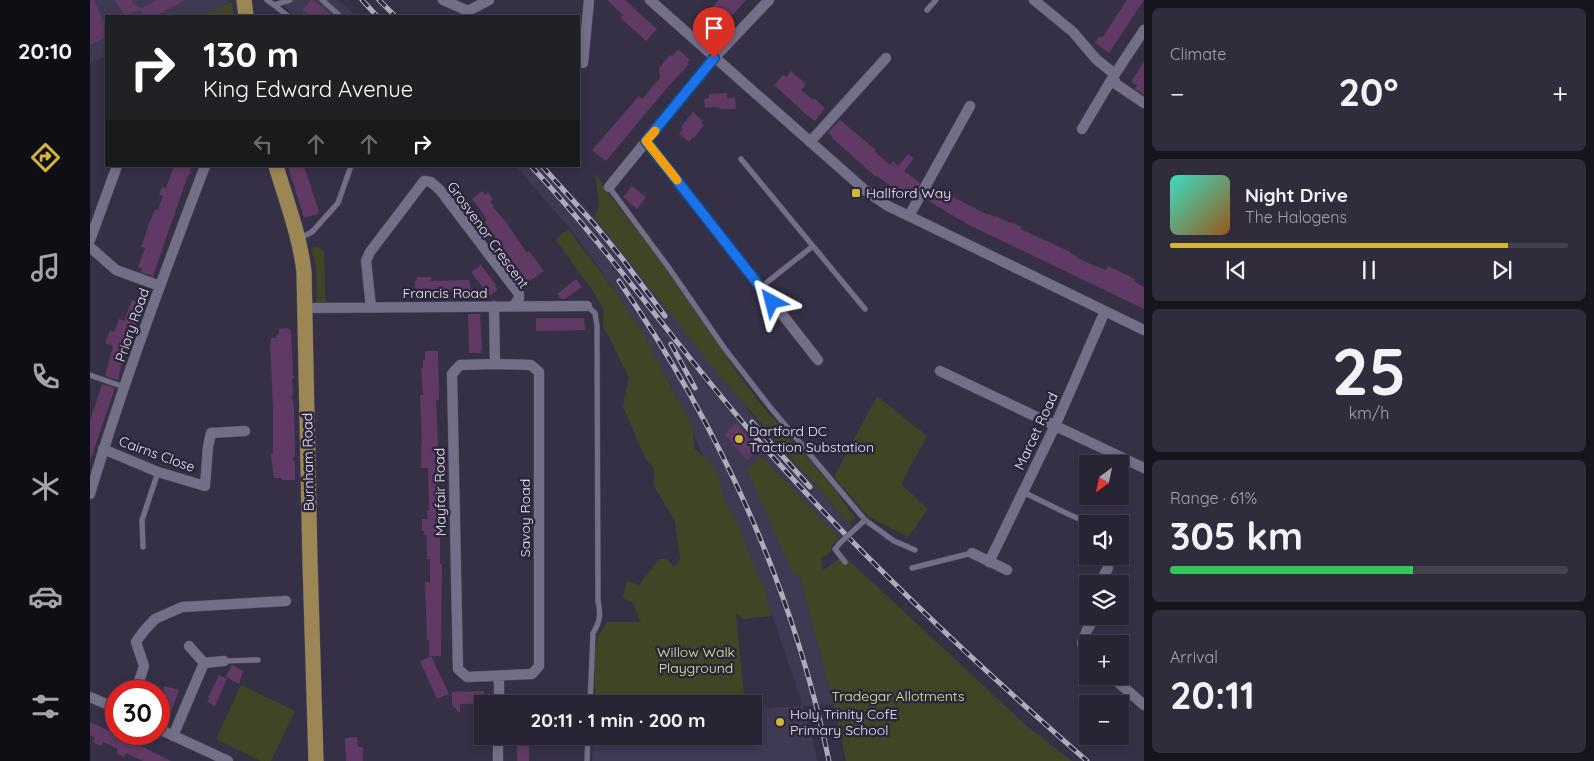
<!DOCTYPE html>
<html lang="en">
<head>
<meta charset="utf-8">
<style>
  :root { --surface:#282434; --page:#302c3c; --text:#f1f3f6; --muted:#a5a4ac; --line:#44414f; --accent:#d2b635 }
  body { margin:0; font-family:Quicksand,sans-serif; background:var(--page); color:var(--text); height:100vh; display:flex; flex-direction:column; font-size:19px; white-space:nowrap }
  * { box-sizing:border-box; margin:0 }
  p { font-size:16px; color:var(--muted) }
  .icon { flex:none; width:28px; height:28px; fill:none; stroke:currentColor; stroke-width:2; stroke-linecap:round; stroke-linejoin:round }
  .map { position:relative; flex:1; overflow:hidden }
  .details { display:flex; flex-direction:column; gap:8px; padding:8px; background:#16141d; width:450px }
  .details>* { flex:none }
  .banner { position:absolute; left:15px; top:15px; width:475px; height:152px; border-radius:0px; box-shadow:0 2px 8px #0003,0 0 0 1px var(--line); background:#202124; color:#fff; overflow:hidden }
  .needle { width:32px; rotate:213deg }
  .buttons { position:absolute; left:989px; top:455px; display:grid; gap:10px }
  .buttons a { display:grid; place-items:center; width:50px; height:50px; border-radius:0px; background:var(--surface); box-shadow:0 2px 8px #0003,0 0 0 1px var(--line); font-size:25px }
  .speed { position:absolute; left:15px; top:680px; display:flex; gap:10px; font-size:25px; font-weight:700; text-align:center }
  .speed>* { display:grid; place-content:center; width:65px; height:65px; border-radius:50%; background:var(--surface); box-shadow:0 2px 8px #0003,0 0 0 1px var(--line); line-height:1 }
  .speed .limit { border:8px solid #d22; background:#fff; color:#111 }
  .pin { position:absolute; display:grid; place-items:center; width:42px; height:42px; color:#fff; margin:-51px -21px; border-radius:50% 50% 50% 0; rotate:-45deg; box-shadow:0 0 5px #0007 }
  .pin .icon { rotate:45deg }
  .me { position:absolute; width:55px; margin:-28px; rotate:322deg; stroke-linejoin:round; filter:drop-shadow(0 0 4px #0008) }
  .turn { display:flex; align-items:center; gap:18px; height:105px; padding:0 15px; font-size:22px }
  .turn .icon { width:65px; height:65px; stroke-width:2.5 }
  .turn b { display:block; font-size:35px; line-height:42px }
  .lanes { display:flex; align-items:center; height:48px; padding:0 15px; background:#0003; justify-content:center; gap:25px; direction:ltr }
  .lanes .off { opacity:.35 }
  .big { font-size:38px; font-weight:800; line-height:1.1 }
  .details .widget { flex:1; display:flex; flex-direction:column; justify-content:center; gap:8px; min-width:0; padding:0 18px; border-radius:8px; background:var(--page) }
  .details .dial { align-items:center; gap:0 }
  .dial b { font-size:65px; line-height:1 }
  .song { display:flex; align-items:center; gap:15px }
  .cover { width:60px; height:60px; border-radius:8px; background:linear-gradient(135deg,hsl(170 70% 55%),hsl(30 70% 35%)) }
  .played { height:5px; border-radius:2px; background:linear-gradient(90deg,var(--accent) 85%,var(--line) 85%) }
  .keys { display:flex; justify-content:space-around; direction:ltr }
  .heat { display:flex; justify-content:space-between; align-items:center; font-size:28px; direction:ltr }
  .charge { height:8px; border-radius:4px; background:linear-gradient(90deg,#34c759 61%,var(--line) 0) }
  .trip { position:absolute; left:384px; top:695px; width:288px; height:50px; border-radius:0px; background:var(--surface); box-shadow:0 2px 8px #0003,0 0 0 1px var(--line); font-weight:800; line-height:50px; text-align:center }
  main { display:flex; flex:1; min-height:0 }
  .menu { display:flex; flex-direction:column; width:90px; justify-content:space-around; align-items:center; background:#100e15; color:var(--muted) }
  .menu .icon { width:35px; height:35px }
  .menu .current { color:var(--accent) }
  .menu b { font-size:22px; color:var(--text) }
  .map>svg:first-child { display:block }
  .built { fill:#3f3954 }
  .green { fill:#424525 }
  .building { fill:#603a65 }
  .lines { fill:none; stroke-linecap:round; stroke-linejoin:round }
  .lane-casing { stroke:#524d60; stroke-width:6 }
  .street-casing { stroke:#524d60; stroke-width:11 }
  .primary-casing { stroke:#524d60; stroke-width:16 }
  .lane { stroke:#746f88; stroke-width:5 }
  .street { stroke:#746f88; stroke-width:10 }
  .primary { stroke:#9c8654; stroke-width:15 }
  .rail-casing { stroke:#aeabbc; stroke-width:5 }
  .rail { stroke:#2b263b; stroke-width:3; stroke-dasharray:9; stroke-linecap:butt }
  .lane-bridge-casing { stroke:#524d60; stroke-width:6; stroke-linecap:butt }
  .lane-bridge { stroke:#746f88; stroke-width:5 }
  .route-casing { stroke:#114b97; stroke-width:12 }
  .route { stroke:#1a73e8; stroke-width:9 }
  .slow { stroke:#f59e0b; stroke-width:9 }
  .poi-dot { fill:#d2b635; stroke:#2b263b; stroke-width:2 }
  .labels { text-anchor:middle; stroke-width:5; stroke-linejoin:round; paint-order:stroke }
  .poi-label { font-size:14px; fill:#e8e5f4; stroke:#2b263b; text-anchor:start }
  .street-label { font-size:14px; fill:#e8e5f4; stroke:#2b263b }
  .park-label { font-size:14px; fill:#e0e98f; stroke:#2b263b }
</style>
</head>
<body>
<main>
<nav class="menu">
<b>20:10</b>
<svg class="icon current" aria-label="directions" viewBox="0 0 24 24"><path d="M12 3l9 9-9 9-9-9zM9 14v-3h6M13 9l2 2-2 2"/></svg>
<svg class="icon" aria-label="music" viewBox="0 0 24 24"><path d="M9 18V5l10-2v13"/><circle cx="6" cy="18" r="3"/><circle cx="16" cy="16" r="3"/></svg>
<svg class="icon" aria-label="phone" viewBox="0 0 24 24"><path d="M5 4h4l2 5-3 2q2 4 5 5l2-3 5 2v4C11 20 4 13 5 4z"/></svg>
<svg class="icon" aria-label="climate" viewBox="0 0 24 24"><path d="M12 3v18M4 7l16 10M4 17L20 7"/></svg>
<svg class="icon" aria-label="car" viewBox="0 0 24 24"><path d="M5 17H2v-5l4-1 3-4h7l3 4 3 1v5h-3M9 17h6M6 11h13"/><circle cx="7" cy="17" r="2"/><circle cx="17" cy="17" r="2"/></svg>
<svg class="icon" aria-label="filters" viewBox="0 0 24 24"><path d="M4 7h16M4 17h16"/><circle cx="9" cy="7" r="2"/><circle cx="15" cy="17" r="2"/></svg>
</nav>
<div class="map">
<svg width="1054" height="761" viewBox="0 0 1054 761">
  <rect width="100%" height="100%" fill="#353046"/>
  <path class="built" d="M0 0H138L139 3 109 16H16V56L0 63Z
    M194 0H248L266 16H205L194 7Z
    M426 166H455L500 212 663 416 762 526 749 538 672 456 657 470 709 576 744 704 713 706 728 761H502L503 736H662L663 708 713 706 682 615 605 437 581 385 523 287 480 229Z"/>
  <path class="green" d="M139 3H142L144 16H109Z
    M505 172 516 190 574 266 647 372 670 403 742 486 765 518 759 523 631 378 505 218 509 206Z
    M478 229 525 291 555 337 603 428 604 448 621 463 630 479 633 499 648 524 655 544 676 593 681 616 654 619 646 614 655 704H505L504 654 508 636 517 622H551L542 602 532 598 537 581 549 585 569 559H577L584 567 590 560 585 521 564 486V468L555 458 533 406 539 378 518 335 513 327 514 310 503 291 467 242V238Z
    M227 246 234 251 235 298 238 305 227 304 226 268 221 249Z
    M787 396 837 436 811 484 838 509 818 537 778 516 744 477Z
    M672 456 749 538 741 546V552L731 558 733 570 754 556 939 728 982 761H756L744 704 709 576 703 574 657 470Z
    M151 685 205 711 181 761H171L126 739Z"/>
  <path class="building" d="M0 0H4L16 27V37L0 45Z
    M25 0H41L44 5 52 8 67 0H95L66 16H54L50 10 35 16Z
    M221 0H223L242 16H219L212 10Z
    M517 0H535L567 29 556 41 531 18 533 15Z
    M629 0H656L624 36H617L616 33 609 27 625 10 622 7Z
    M1037 0H1054L1019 53 1005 43 1009 36 1012 38Z
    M588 49 600 60 597 63 599 64 576 89 516 161 502 150 549 96 552 99 570 78 569 68 580 55 582 56Z
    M1054 62V95L1045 89 1047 85 1041 82Z
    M701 71 716 84 711 90 723 100 724 98 735 108 725 121 718 116 684 85 693 75 696 77Z
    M637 93V98L645 97 646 109H629V107L615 108 614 99 619 98V94Z
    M603 112 613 121 611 123 614 125 604 138 602 137 599 142 589 134 593 129 591 128 593 124Z
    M750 120 786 150 785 152 800 165 803 161 808 166 818 154 824 158 814 171 830 183 822 197 802 187 787 176 786 177 742 138 743 137 738 132Z
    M84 166H101L100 170 102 173 98 175 63 276 51 272 52 268 48 267 55 248 51 247 62 216 65 209 68 210 73 196 69 194 72 187 76 188Z
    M198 166H214L229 212 228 214 214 218Z
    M542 186 556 197 547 209 533 197Z
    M846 188 898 215V214L906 217V216L920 223 921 222 932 227 930 229 981 252 980 253 987 256 986 257 1000 264 1016 270 1018 266 1045 279 1044 281 1054 287V309L877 224 847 206 836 199 841 190 844 191Z
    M392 191 395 195 398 192 403 199 400 202 404 206 403 207 416 222 437 253 439 251 454 271 438 282 396 224 395 221 397 219 382 199Z
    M391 265 406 285 405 286 408 290 402 294 399 295 396 292 381 272Z
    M327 277H341V281L379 280 382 293H363L360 290 352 298V292L330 295 325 294V281L327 280Z
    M486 279 492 287 475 299H471L467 294Z
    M42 300 53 304 33 356 28 380 15 376 23 346 15 343 20 330 24 332 29 319 34 321Z
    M378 314H390L392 349H391V353H379Z
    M446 318H494L495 330 446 331Z
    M198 328 201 331 203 375 205 377 202 379 203 394 201 398 203 401 204 408 205 456 202 459 205 462V480H192V478H184L181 454H183V407L180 346 181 338H186L187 335 189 333V329Z
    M335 351H348L349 400H346L350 486V564H352L351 656H339V640H337L335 582H340V559H337V535H334V531H332V519H338L337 510H339L338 468H331V443H332L330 395H333L331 368H333V360H335Z
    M12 384 25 388 1 458H0V421Z
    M646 423 669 450 657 460 634 434Z
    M341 656 359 694 347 699 330 661Z
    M142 665 153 671 149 684 136 677Z
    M129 675 137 679 125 706 117 702 119 699 118 698Z
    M74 686 89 690 79 718 69 714V704Z
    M394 691V703L370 704V713L362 705V692Z
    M0 722 43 742 81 761H53L36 753 34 757 26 753 28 749 13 742 11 746 3 742 5 738 0 735Z
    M427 736H439V761H427Z
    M267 737 268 747H273V761H256L255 738Z"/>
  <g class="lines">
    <defs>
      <path id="lane" d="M177 0 184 5 200 0
        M232 0 250 16
        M184 5 198 16
        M837 10 846 0
        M651 159 775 309
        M519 187 579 268 635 349 680 407 775 520 804 541 825 550
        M210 238 222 232 248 203 261 166
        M671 287 723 246
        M497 306 505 313 507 326 508 601C511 614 510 622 503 633L500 704
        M0 375 34 387
        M933 492 978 514 1001 524
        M750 543 745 549 755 562
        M53 547 52 520 68 472
        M822 568 882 553
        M134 661 168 660
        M497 761 498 736"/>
      <path id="street" d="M353 0 378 11 399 0
        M560 0 776 191 798 206 819 216 1054 330
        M944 0 983 32 1006 59 1022 72 1026 84 1054 103
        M493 63 499 0
        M992 129 1023 77 1054 30
        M556 141 728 360
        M720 142 796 58
        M519 187 624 58 679 0
        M819 216 880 106
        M0 240 27 166
        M0 247 26 270 70 286
        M404 306 405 364 370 365 362 374 368 669 377 677 442 674 449 666V372L441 365 405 364
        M281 307 276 261 280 252 334 181 341 182 350 190 429 294V298L424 306
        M214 308 497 306
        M850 371 1054 468
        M13 449 68 472 115 486 118 447 121 433 155 431
        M0 494C33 383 74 274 115 166
        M882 553 917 570
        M899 562 965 426 1015 311
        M1009 584 1018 568
        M99 646 114 663
        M998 655 992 643 997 630 1006 616
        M1021 676 1054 705
        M46 691 54 666 46 642 53 632 65 619 92 607 196 601
        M0 697 26 708
        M409 704V676
        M69 729 138 761
        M83 736 114 663 134 661
        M408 761V736"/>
      <path id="primary" d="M154 0 156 16
        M186 166C196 200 210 236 214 272L220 562 226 761"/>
    </defs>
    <use href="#lane" class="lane-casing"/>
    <use href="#street" class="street-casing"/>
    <use href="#primary" class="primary-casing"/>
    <use href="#lane" class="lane"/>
    <use href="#street" class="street"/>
    <use href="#primary" class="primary"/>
    <defs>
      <path id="rail" d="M272 0 287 16
        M289 0 305 16
        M441 166C527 258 598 363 682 456 780 565 887 665 997 761
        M452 166 505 225 531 257 575 316
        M529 281C629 426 703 588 739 761
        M581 344 605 388
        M662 422 720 487"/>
    </defs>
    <use href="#rail" class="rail-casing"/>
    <use href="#rail" class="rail"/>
    <defs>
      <path id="lane-bridge" d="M750 543 775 520"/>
    </defs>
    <use href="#lane-bridge" class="lane-bridge-casing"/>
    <use href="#lane-bridge" class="lane-bridge"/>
  </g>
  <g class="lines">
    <defs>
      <path id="route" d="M624 58 556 141 682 302"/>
    </defs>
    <use href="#route" class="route-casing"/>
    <use href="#route" class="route"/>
    <path class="slow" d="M565 131 556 141 587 180"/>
  </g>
  <g class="poi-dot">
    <rect x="761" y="188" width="10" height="10" rx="2.5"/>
    <circle cx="649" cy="439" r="5"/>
    <circle cx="690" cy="722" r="5"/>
  </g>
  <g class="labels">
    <g class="poi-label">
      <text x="776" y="198">Hallford Way</text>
      <text x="659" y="436">Dartford DC<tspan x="659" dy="16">Traction Substation</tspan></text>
      <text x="700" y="719">Holy Trinity CofE<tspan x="700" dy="16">Primary School</tspan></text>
    </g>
    <g class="street-label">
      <text transform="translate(398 235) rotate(54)" y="5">Grosvenor Crescent</text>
      <text x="355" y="298">Francis Road</text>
      <text transform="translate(42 325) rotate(-71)" y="5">Priory Road</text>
      <text transform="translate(946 431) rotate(-65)" y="5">Marcet Road</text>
      <text transform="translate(67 454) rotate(20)" y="5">Cairns Close</text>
      <text transform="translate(218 462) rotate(-91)" y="5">Burnham Road</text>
      <text transform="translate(350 492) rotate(-91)" y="5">Mayfair Road</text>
      <text transform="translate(435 518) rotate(-90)" y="5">Savoy Road</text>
    </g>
    <g class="park-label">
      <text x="606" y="657">Willow Walk<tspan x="606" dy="16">Playground</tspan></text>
      <text x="808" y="701">Tradegar Allotments</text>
    </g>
  </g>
</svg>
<div class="buttons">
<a><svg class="needle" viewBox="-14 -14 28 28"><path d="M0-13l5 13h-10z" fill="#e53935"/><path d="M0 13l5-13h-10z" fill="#a5a4ac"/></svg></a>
<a><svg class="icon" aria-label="sound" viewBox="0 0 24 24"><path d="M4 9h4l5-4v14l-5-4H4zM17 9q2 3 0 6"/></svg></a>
<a><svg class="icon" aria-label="layers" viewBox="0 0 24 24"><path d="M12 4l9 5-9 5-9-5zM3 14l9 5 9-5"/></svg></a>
<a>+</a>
<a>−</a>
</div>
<div class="speed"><div class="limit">30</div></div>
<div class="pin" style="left:624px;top:58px;background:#d93025"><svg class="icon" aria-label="arrive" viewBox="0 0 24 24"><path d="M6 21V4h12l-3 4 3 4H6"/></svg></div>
<svg class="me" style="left:682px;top:302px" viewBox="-20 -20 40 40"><path d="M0-17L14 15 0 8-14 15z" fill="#1a73e8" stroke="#fff" stroke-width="4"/></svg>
<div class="trip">20:11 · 1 min · 200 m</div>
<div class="banner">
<div class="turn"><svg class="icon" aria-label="right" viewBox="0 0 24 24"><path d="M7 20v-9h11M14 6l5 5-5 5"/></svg><div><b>130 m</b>King Edward Avenue</div></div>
<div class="lanes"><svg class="icon off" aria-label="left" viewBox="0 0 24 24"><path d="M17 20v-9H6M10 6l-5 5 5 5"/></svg><svg class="icon off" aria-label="ahead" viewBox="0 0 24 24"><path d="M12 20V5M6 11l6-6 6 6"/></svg><svg class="icon off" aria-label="ahead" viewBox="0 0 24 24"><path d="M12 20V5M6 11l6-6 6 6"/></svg><svg class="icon" aria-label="right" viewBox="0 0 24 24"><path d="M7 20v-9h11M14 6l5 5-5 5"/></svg></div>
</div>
</div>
<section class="details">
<div class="widget"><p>Climate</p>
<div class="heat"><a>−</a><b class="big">20°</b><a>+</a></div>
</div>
<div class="widget">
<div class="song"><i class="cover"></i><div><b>Night Drive</b><p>The Halogens</p></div></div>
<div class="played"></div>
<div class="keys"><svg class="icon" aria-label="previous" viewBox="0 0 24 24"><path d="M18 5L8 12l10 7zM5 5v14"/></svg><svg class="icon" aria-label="pause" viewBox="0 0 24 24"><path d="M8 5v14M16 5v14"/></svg><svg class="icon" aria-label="next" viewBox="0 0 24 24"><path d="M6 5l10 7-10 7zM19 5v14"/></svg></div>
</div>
<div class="widget dial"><b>25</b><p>km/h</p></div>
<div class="widget"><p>Range · 61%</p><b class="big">305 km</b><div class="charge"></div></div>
<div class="widget"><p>Arrival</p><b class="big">20:11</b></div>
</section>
</main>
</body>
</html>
